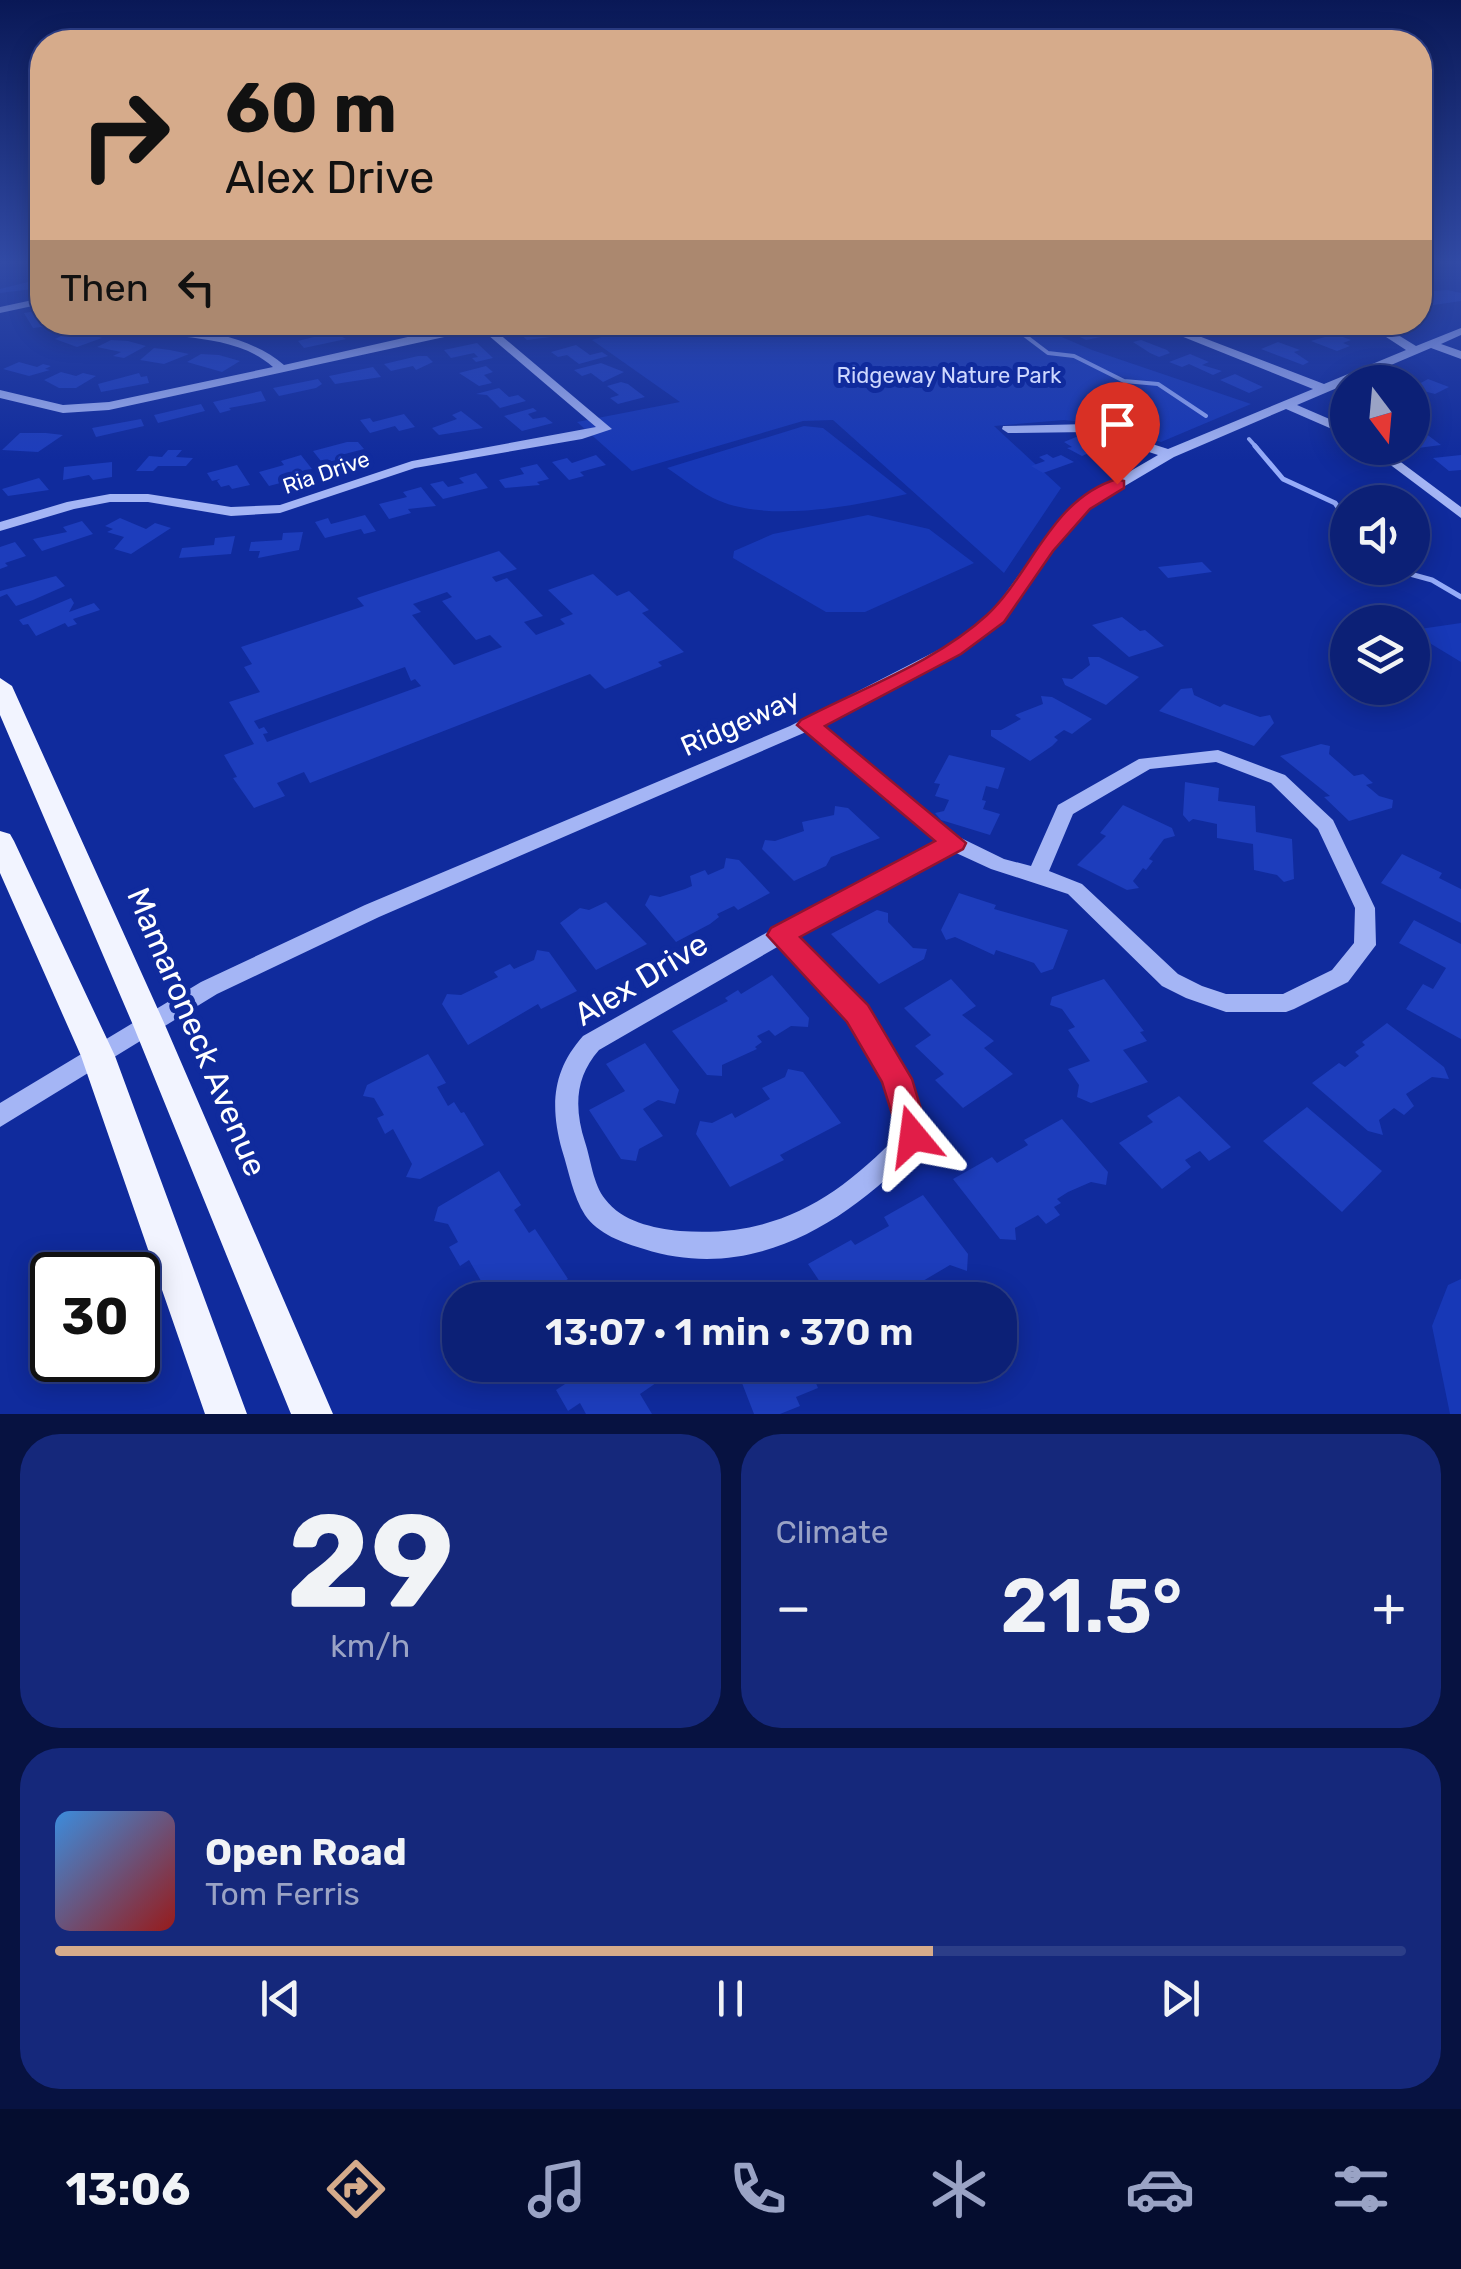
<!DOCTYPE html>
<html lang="en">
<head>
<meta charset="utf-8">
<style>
  :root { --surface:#0c2076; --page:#15287b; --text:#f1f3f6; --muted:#9aa3c5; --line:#2c3e88; --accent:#d6ab8b }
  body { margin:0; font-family:Rubik,sans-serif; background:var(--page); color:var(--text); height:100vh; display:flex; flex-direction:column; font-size:38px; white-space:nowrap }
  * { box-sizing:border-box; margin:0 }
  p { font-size:32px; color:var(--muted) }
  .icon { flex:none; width:55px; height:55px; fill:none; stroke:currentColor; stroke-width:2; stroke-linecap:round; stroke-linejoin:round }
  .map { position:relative; height:1414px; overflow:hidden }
  .details { display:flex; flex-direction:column; gap:20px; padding:20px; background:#071241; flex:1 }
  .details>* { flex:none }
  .banner { position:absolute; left:30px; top:30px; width:1402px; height:305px; border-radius:40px; box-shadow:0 5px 25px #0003,0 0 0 2px var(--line); background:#d6ab8b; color:#111; overflow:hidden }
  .needle { width:65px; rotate:164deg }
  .fabs { position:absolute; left:1330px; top:365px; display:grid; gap:20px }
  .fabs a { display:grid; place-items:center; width:100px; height:100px; border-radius:50%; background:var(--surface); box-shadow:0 5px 25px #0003,0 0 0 2px var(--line); font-size:50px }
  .speed { position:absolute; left:30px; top:1252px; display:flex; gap:20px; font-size:50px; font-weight:700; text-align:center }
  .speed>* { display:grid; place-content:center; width:130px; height:130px; border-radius:50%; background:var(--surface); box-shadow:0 5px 25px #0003,0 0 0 2px var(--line); line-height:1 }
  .speed .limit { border:5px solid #111; border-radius:15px; background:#fff; color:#111 }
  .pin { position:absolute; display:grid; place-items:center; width:85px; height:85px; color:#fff; margin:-102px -42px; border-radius:50% 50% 50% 0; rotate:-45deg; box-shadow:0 0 10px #0007 }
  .pin .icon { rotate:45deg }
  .me { position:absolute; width:110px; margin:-55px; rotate:344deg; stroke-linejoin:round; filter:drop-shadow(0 0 8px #0008) }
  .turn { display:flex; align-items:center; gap:35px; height:210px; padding:0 30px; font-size:45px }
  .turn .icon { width:130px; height:130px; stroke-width:2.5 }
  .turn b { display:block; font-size:70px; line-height:85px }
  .then { display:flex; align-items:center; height:95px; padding:0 30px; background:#0003; gap:20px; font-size:38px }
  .big { font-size:75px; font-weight:600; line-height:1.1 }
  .details .widget { flex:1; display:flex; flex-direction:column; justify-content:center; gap:15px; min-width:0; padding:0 35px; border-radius:40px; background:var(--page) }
  .details .dial { align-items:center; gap:0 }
  .dial b { font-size:130px; line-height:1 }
  .song { display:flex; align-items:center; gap:30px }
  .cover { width:120px; height:120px; border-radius:15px; background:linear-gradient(135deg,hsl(210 70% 55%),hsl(0 70% 35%)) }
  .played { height:10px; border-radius:5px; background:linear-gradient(90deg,var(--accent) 65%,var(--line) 65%) }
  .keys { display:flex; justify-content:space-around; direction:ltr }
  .heat { display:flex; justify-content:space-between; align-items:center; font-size:55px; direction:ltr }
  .details .tiles { flex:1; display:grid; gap:20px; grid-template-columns:1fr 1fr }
  .widget:last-child { grid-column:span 2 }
  .trip { position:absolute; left:442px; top:1282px; width:575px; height:100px; border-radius:40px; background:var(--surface); box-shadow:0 5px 25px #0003,0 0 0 2px var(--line); font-weight:600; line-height:100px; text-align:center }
  .dock { display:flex; height:160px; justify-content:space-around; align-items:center; background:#050d2f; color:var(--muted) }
  .dock .icon { width:70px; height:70px }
  .dock .selected { color:var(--accent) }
  .dock b { font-size:45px; color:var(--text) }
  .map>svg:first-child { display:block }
  .green { fill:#1738b7 }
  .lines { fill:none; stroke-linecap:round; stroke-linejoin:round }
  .stream-far1 { stroke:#96acf9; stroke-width:4 }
  .stream { stroke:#96acf9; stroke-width:5 }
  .building { fill:#1d3dbc; fill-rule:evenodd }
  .minor { fill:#a4b5f5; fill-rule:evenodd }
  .major { fill:#f2f4ff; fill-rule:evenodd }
  .route { fill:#e11d48; stroke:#92132f; stroke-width:2.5 }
  .labels { text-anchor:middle; stroke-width:10; stroke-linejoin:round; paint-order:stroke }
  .far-park-label { font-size:22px; fill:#cdd7fe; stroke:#102b9d }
  .far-street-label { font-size:22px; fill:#fff; stroke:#102b9d }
  .street-label { font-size:28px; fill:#fff; stroke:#102b9d }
  .near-street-label { font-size:32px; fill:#fff; stroke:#102b9d }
</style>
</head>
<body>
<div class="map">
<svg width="1461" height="1414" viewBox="0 0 1461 1414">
  <rect width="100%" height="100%" fill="#102b9d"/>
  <path class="green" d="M650 322 1029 323 1092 350 1251 404 1161 442 1092 423 1064 420 994 426 1061 488 1004 573 833 420 803 421 632 471 577 422 680 402 592 340Z
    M804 426 823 428 907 494C853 506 765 524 713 498 697 490 682 478 667 468Z
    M868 515 929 529 974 563 865 612H826L733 558 734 551 773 534Z
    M1461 623V662L1413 633V630Z
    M1461 1279V1414H1450L1432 1326 1448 1285Z"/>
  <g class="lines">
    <path class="stream-far1" d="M1007 322 1048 353 1074 356 1124 381 1158 384 1206 416
      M1249 439 1257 448"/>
    <path class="stream" d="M1255 446 1283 479 1335 503 1348 521
      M1388 568 1432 580 1461 597"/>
  </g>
  <path class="building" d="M40 279 41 288 0 293V289Z
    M1447 290 1461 293V301L1427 306 1420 301V298L1429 297 1422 292Z
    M42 310V322L49 326 33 328 24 313Z
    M1197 322H1218L1234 331 1227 335 1191 325Z
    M277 323 298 327 310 330 301 336 266 330Z
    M562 324 569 329 562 331 567 335 527 340 519 333Z
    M1090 328 1100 332 1107 330 1116 334 1086 340 1074 334Z
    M69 332 96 336 102 338 77 347 55 339Z
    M333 332 346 339 304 348 298 341Z
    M1335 334 1351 340 1343 343 1350 346 1337 351 1311 341Z
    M111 340 128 341 146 346 124 358 113 356 121 352 97 347Z
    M1141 340 1167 350 1170 353 1159 357 1150 353 1133 342Z
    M1278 342 1300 350 1294 352 1309 362 1303 365 1261 349Z
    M477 343 493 358 476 362 472 358 478 357 474 353 451 358 444 350Z
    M576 345 590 355 602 352 608 356 579 364 567 355 558 357 551 352Z
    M154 348 170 350 189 354 164 364 140 360Z
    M201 354 219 355 240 361 222 372 187 362Z
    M1190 354 1209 362 1202 365 1222 371 1213 375 1189 364 1182 367 1169 362Z
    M418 356H427L433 362 416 370 413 366 391 371 384 364Z
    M19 362 37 367 43 364 51 366 45 369 50 370 29 376 3 369Z
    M601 363 624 372 603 382 591 373 582 376 574 370Z
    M486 366 493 372 484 375 492 383 479 386 459 373Z
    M373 367 381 377 335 384 329 376Z
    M61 372 76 376 83 373 96 376 76 388H59L44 380Z
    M139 373 141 377 147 376 149 383 101 392 98 384Z
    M1235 374 1250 381 1263 387 1249 393 1220 380Z
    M318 379 322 384 316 388 279 396 273 388Z
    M1428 379 1449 387 1435 394 1412 388Z
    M621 382 628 384 645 397 618 404 610 398 619 395 607 386Z
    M499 388 509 397 518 395 526 401 500 408 487 395 476 394Z
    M261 391 266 401 229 408 231 410 220 413 213 402Z
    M201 404 205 411 158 423 154 415Z
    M533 408 537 411 528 414 533 419 545 417 553 423 522 431 504 416Z
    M461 411 483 428 439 435 432 428 457 419 452 415Z
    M404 414 415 427 399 431 395 426 370 433 360 420 370 418 373 422Z
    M141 419 144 426 96 437 92 428Z
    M20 433H46L63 435 38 452 2 450Z
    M1425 433 1441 445 1418 448 1412 444V435Z
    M1076 437 1089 440 1102 447 1082 456 1067 448 1072 447 1064 442Z
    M347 442H358L364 449 341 455V461L324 465 313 451Z
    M168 450H182L176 457 193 458 186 466H158L153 471H136L149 456 162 457Z
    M1047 454 1053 458 1061 455 1074 462 1043 473 1031 466 1045 461 1039 457Z
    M301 455 312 469 284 476 288 481 269 486 259 472 284 465 281 461Z
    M596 455 606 465 580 472 584 476 569 480 552 462 567 458 572 463Z
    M1461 455V470L1449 471 1433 458Z
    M112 462V477L93 480 89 475 63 480 64 467Z
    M537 464 549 479 537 482 540 485 505 488 499 480 524 474 520 468Z
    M237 465 250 485 232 489 229 485 221 487 217 481 220 479 212 481 207 473Z
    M476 473 488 488 443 499 430 484 443 481 448 487 464 483 459 478Z
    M39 478 49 490 8 496 2 489Z
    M421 487 436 506 408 509 411 513 389 519 379 504 407 497 403 492Z
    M365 515 376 531 364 534 361 529 325 538 315 522 328 518 331 524Z
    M120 518 146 529 155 523 171 528 131 554 114 549 124 537 107 532 113 529 105 526Z
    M82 521 93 534 42 551 33 539 67 532 63 527Z
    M303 532 299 550 258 558 260 551H249L251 542 282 540 283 533Z
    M235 536 231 554 179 558 182 548 214 545 215 538Z
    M15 542 26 556 5 563 8 566 0 569V547Z
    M499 551 517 569 492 577 496 582 507 578 543 616 524 622 536 635 565 624 560 619 573 614 548 590 593 574 617 596 629 591 649 610 642 613 684 652 658 662 662 666 605 689 590 674 310 783 304 772 277 783 285 796 254 808 233 778 237 777 224 755 254 744 229 702 260 692 244 667 252 664 241 647 364 606 357 598ZM447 592 452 597 442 601 476 640 490 635 502 647 454 665 412 615 421 612 413 604ZM405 667 411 681 415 679 421 686 267 742 263 734 268 733 264 727 259 729 254 721Z
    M1202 562 1212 572 1168 578 1158 567Z
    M56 576 65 586 33 600 16 606 7 594 0 597V591Z
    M71 598 74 603 69 612 94 603 100 610 73 619 77 624 68 627 65 623 36 636 28 624 23 625 19 620Z
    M1122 617 1140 631 1145 630 1164 646 1129 657 1092 625Z
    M1088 657H1099L1139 677 1106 705 1065 685 1062 678 1072 679 1090 665Z
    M1192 688 1194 695 1220 707 1224 704 1260 717 1270 715 1274 723 1254 746 1159 711 1181 689Z
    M1041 696 1052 697 1092 719 1072 734 1064 730 1054 737 1058 740 1052 746 1030 761 991 736V730H1001L1021 719 1015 715 1043 704Z
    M1321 744 1330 746 1329 754 1354 776 1363 774 1373 783 1366 785 1379 796 1393 800 1392 808 1349 821 1324 797 1330 796 1280 756Z
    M949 755 1005 768 998 789 986 786 982 800 986 801 983 809 1000 814 990 835 941 820 935 813 944 811 949 800 935 796 940 784 934 783Z
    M1185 782 1219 788 1218 801 1255 806 1256 832 1292 839 1294 879 1284 882 1277 875 1254 870 1253 844 1217 838V824L1193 819 1189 822 1183 815Z
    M1123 805 1172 828 1175 836 1164 839 1149 859 1153 861 1146 870 1143 868 1133 881 1139 888 1127 890 1077 865 1106 836 1100 833Z
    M835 806 848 808 880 838 831 857 826 866 794 881 762 849 765 840 775 841 804 831 802 822 834 815Z
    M1402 854 1442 873 1439 878 1461 889V923L1381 883Z
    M726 858 739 860 770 893 738 910 734 906 717 914 719 917 710 924 676 942 645 905 650 895 660 897 685 889 692 886 690 876 705 870 708 875 724 868Z
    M959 893 996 905 994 909 1068 930 1053 969 1041 973 1034 963 996 950 994 955 955 937 946 940 941 930Z
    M606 902 647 944 596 970 560 923 580 908 589 910Z
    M877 910 888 913V922L913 948 927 949 924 959 879 984 831 934Z
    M1414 920 1461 944V1039L1406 1009 1423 984 1433 989 1446 968 1399 943Z
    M537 950 549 952 577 991 541 1009 538 1004 468 1045 442 1004 447 994 461 995 498 977 494 972 510 964 514 969 534 960Z
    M772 975 809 1018 808 1027 791 1026 775 1036 769 1030 757 1036 762 1042 755 1047 757 1049 722 1065V1076L707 1075 672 1031 728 1001 725 998 738 990 741 994Z
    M951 979 976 1006 962 1015 994 1041 984 1048 1013 1074 963 1108 935 1080 944 1074 915 1046 931 1035 904 1008Z
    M1104 979 1144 1031 1140 1032 1147 1041 1123 1050 1148 1082 1091 1103 1077 1097 1079 1085 1068 1069 1090 1061 1068 1030 1075 1027 1062 1009 1050 1005 1052 997Z
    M1387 1023 1444 1067 1449 1079 1432 1077 1406 1094 1414 1106 1404 1115 1394 1108 1379 1120 1383 1135 1368 1131 1312 1083 1339 1063 1345 1067 1359 1056 1355 1052 1365 1045 1362 1042Z
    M645 1043 679 1090 675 1104 658 1100 643 1109 663 1136 639 1149 636 1161 621 1159 589 1110 625 1091 606 1064Z
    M428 1054 446 1083 437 1087 448 1106 454 1102 461 1113 464 1112 484 1145 420 1179 406 1177 412 1164 393 1129 385 1134 377 1118 384 1115 374 1098 363 1096 367 1085Z
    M788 1069 803 1072 841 1123 780 1155 784 1160 730 1187 696 1134 700 1121 712 1123 732 1113 735 1118 770 1099 762 1088 785 1077Z
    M1179 1096 1231 1147 1209 1161 1200 1151 1185 1160 1191 1167 1162 1189 1119 1143 1153 1122 1147 1116Z
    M1307 1107 1382 1171 1342 1212 1263 1141Z
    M1062 1119 1108 1172 1106 1185 1091 1182 1068 1192 1057 1199 1061 1203 1054 1207 1060 1215 1046 1224 1038 1215 1015 1228 1016 1240 1000 1239 953 1179 992 1157 997 1163 1028 1145 1024 1140Z
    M499 1171 521 1205 514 1210 529 1233 535 1229 568 1279 536 1300H492L469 1260 460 1266 449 1247 458 1242 448 1224 434 1221 438 1207Z
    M923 1195 968 1254 967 1271 950 1265 906 1291 913 1300H832L808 1264 851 1240 855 1245 889 1226 884 1217Z
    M559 1365H636L639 1369 645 1366 656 1383 640 1394 652 1414H586L580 1403 568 1411 556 1390 568 1382Z
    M735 1365H808L818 1388 796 1397 800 1406 780 1414H754Z"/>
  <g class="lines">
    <path class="minor" d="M42 298V304L0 313V307Z
      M111 322C161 322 245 330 284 365L474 322H503L491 327 612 429 582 439 415 468 280 513 231 516 148 502H110L74 509 0 531V522L67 502 110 494H148L231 507 280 505 412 461 596 427 481 329 109 410 63 413 0 398V390L63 405 109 402 273 367C230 328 157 343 111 322Z
      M1146 322H1162L1324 384 1406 350 1363 322H1377L1416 346 1461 328V335L1441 344 1461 351V359L1431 348 1297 405 1348 427V436L1286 409 1174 457 1096 503 1051 550 1002 621 960 653 820 725 961 838 1004 859 1031 866 1058 805 1139 759 1218 750 1285 775 1333 820 1375 908 1376 945 1348 982 1294 1009 1286 1012H1226L1186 998 1162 986 1068 894 991 869 954 852 796 937C846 987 903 1042 920 1114 923 1125 927 1133 922 1144 850 1221 754 1284 644 1249 623 1243 598 1234 585 1215 573 1196 569 1172 562 1150 550 1106 552 1071 583 1036L773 929 940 842 806 732 379 917 217 994 0 1127V1103L201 982 365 905 790 726 948 645 990 615 1041 544 1086 497 1158 455 1088 432 1008 433 1002 429 1003 426 1089 424 1168 449 1313 389ZM1216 762 1271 783 1318 829 1355 908 1354 943 1332 970 1283 994H1226L1202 986 1178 974 1082 884 1049 871 1073 814 1150 769ZM779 946C834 1003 882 1053 900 1133 836 1200 775 1238 680 1231 653 1228 622 1222 605 1199 593 1184 591 1160 585 1142 574 1108 575 1077 599 1050Z
      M1368 448H1382L1461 507V518Z"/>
    <path class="major" d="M0 678 12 686 165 1025 333 1414H291L133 1025 0 715Z
      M0 831 10 834 14 841 115 1056 247 1414H205L81 1056 0 873Z"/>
  </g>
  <linearGradient id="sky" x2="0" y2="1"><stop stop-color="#091856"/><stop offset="0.57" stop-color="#314aa5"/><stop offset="1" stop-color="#314aa5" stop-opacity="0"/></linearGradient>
  <rect width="1461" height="460" fill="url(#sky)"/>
  <path class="route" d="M1117 479 1124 481V488L1090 509 1053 551 1004 622 961 654 825 726 966 843 963 849 800 937 868 1005 912 1079 929 1136 925 1146 913 1150 902 1146 882 1082 847 1022 767 935 771 928 935 841 797 725 801 720C862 688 936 662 987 615 1032 573 1051 499 1117 479Z"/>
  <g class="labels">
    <g class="far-park-label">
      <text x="949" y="383">Ridgeway Nature Park</text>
    </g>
    <g class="far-street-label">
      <text transform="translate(326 472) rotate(-19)" y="8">Ria Drive</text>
    </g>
    <g class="street-label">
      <text transform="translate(740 722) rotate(-24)" y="10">Ridgeway</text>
    </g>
    <g class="near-street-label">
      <text transform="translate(641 979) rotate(-31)" y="11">Alex Drive</text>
      <text transform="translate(197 1032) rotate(67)" y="11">Mamaroneck Avenue</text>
    </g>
  </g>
</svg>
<div class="fabs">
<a><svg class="needle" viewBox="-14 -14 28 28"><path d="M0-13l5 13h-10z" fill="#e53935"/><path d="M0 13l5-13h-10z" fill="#9aa3c5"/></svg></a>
<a><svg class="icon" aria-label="sound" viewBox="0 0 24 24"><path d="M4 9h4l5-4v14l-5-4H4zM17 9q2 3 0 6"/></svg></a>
<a><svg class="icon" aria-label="layers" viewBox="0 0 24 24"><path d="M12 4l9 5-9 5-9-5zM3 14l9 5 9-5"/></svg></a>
</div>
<div class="speed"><div class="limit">30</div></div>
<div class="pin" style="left:1117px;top:484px;background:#d93025"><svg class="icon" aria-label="arrive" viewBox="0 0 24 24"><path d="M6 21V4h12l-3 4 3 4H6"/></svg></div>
<svg class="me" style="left:913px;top:1136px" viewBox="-20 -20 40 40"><path d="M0-17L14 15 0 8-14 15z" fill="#e11d48" stroke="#fff" stroke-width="4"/></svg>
<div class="trip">13:07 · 1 min · 370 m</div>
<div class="banner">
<div class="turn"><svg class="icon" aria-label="right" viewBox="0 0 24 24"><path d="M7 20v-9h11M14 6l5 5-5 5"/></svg><div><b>60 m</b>Alex Drive</div></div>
<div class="then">Then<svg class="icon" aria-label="left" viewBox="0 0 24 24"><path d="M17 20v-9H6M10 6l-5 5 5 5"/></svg></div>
</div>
</div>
<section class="details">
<div class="tiles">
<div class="widget dial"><b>29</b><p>km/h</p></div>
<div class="widget"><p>Climate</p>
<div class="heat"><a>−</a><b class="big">21.5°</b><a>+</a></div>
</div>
<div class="widget">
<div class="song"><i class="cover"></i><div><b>Open Road</b><p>Tom Ferris</p></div></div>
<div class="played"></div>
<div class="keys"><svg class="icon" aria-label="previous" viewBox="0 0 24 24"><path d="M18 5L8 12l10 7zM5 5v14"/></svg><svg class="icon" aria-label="pause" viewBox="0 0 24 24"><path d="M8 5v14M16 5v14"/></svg><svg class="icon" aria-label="next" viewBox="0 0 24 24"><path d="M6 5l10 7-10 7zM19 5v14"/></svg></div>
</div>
</div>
</section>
<nav class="dock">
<b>13:06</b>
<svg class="icon selected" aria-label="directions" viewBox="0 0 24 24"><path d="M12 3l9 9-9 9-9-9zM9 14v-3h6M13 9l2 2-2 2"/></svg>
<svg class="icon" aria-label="music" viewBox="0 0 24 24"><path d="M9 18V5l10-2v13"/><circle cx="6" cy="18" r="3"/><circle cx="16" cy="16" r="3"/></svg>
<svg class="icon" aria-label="phone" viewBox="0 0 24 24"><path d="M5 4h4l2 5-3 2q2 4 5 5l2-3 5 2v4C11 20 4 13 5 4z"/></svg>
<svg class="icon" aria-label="climate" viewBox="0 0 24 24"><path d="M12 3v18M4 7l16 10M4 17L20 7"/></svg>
<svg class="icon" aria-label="car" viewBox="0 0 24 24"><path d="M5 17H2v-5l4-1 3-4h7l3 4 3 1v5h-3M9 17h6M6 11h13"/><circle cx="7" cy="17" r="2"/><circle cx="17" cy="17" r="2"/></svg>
<svg class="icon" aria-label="filters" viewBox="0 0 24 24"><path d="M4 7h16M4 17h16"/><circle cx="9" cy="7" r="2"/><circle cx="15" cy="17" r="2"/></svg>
</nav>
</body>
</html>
